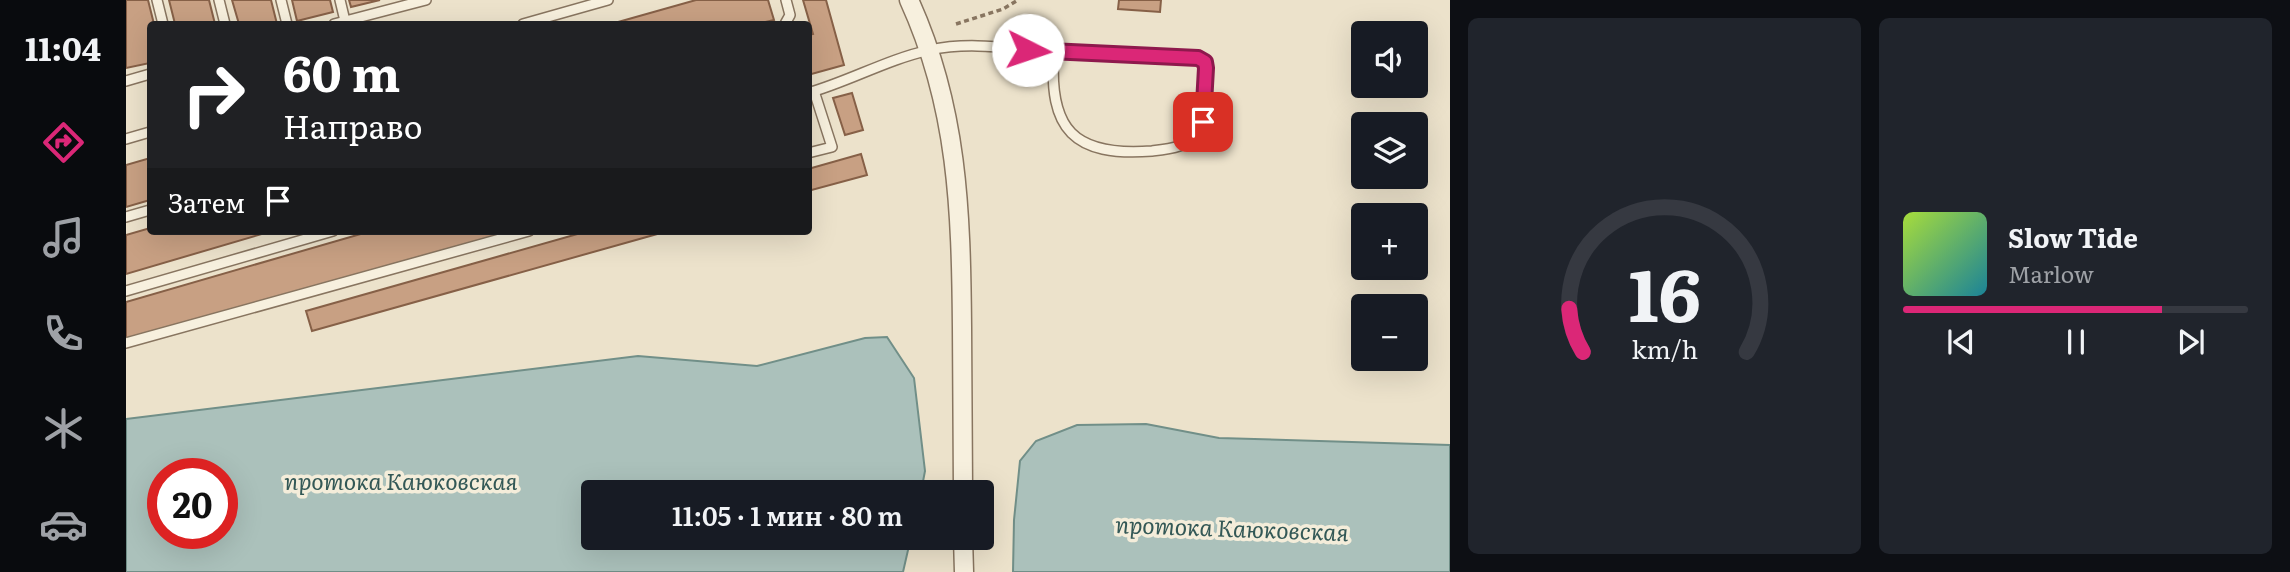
<!DOCTYPE html>
<html lang="ru">
<head>
<meta charset="utf-8">
<style>
  :root { --surface:#171b24; --page:#20242c; --text:#f1f3f6; --muted:#9ea1a6; --line:#363941; --accent:#db2777 }
  body { margin:0; font-family:Literata,serif; background:var(--page); color:var(--text); height:100vh; display:flex; flex-direction:column; font-size:26px; white-space:nowrap }
  * { box-sizing:border-box; margin:0 }
  p { font-size:23px; color:var(--muted) }
  .icon { flex:none; width:38px; height:38px; fill:none; stroke:currentColor; stroke-width:2; stroke-linecap:round; stroke-linejoin:round }
  .map { position:relative; flex:1; overflow:hidden }
  .sheet { display:flex; flex-direction:column; gap:18px; padding:18px; background:#0d0f14; width:840px }
  .sheet>* { flex:none }
  .banner { position:absolute; left:21px; top:21px; width:665px; height:214px; border-radius:7px; box-shadow:0 7px 28px #0002; background:#202124; color:#fff; overflow:hidden }
  .tools { position:absolute; left:1225px; top:21px; display:grid; gap:14px }
  .tools a { display:grid; place-items:center; width:77px; height:77px; border-radius:7px; background:var(--surface); box-shadow:0 7px 28px #0002; font-size:35px }
  .speed { position:absolute; left:21px; top:458px; display:flex; gap:14px; font-size:35px; font-weight:700; text-align:center }
  .speed>* { display:grid; place-content:center; width:91px; height:91px; border-radius:50%; background:var(--surface); box-shadow:0 7px 28px #0002; line-height:1 }
  .speed .limit { border:10px solid #d22; background:#fff; color:#111 }
  .pin { position:absolute; display:grid; place-items:center; width:60px; height:60px; color:#fff; margin:-30px; border-radius:14px; box-shadow:0 4px 10px #0006 }
  .me { position:absolute; width:77px; margin:-38px; rotate:94deg; stroke-linejoin:round; filter:drop-shadow(0 0 5px #0008) }
  .turn { display:flex; align-items:center; gap:24px; height:147px; padding:0 21px; font-size:32px }
  .turn .icon { width:91px; height:91px; stroke-width:2.5 }
  .turn b { display:block; font-size:49px; line-height:60px }
  .then { display:flex; align-items:center; height:66px; padding:0 21px; background:#0003; gap:14px; font-size:26px }
  .sheet .card { flex:1; display:flex; flex-direction:column; justify-content:center; gap:10px; min-width:0; padding:0 24px; border-radius:10px; background:var(--page) }
  .sheet .dial { align-items:center; gap:0 }
  .dial svg { height:182px; overflow:visible; fill:none; stroke:var(--line); stroke-width:7; stroke-linecap:round; text-anchor:middle }
  .dial text { fill:var(--text); stroke:none }
  .song { display:flex; align-items:center; gap:21px }
  .cover { width:84px; height:84px; border-radius:10px; background:linear-gradient(135deg,hsl(80 70% 55%),hsl(190 70% 35%)) }
  .played { height:7px; border-radius:4px; background:linear-gradient(90deg,var(--accent) 75%,var(--line) 75%) }
  .keys { display:flex; justify-content:space-around; direction:ltr }
  .sheet .tiles { flex:1; display:grid; gap:18px; grid-template-columns:repeat(2,1fr) }
  .trip { position:absolute; left:455px; top:480px; width:413px; height:70px; border-radius:7px; background:var(--surface); box-shadow:0 7px 28px #0002; font-weight:600; line-height:70px; text-align:center }
  main { display:flex; flex:1; min-height:0 }
  .tab-bar { display:flex; flex-direction:column; width:126px; justify-content:space-around; align-items:center; background:#090b0e; color:var(--muted) }
  .tab-bar .icon { width:49px; height:49px }
  .tab-bar .on { color:var(--accent) }
  .tab-bar b { font-size:32px; color:var(--text) }
  .map>svg:first-child { display:block }
  .water { fill:#abc1bb; stroke:#718f88; stroke-width:2; fill-rule:evenodd }
  .building { fill:#c8a083; stroke:#866047; stroke-width:2 }
  .lines { fill:none; stroke-linecap:round; stroke-linejoin:round }
  .service-casing { stroke:#887560; stroke-width:12 }
  .minor-casing { stroke:#887560; stroke-width:21 }
  .path { stroke:#887560; stroke-width:3.5; stroke-dasharray:5 3.5; stroke-linecap:butt }
  .service { stroke:#f7f0de; stroke-width:9 }
  .minor { stroke:#f7f0de; stroke-width:18 }
  .route-casing { stroke:#8e194d; stroke-width:18 }
  .route { stroke:#db2777; stroke-width:12 }
  .labels { text-anchor:middle; stroke-width:7; stroke-linejoin:round; paint-order:stroke }
  .water-label { font-size:23px; font-style:italic; fill:#335856; stroke:#f4edda }
</style>
</head>
<body>
<main>
<nav class="tab-bar">
<b>11:04</b>
<svg class="icon on" aria-label="directions" viewBox="0 0 24 24"><path d="M12 3l9 9-9 9-9-9zM9 14v-3h6M13 9l2 2-2 2"/></svg>
<svg class="icon" aria-label="music" viewBox="0 0 24 24"><path d="M9 18V5l10-2v13"/><circle cx="6" cy="18" r="3"/><circle cx="16" cy="16" r="3"/></svg>
<svg class="icon" aria-label="phone" viewBox="0 0 24 24"><path d="M5 4h4l2 5-3 2q2 4 5 5l2-3 5 2v4C11 20 4 13 5 4z"/></svg>
<svg class="icon" aria-label="climate" viewBox="0 0 24 24"><path d="M12 3v18M4 7l16 10M4 17L20 7"/></svg>
<svg class="icon" aria-label="car" viewBox="0 0 24 24"><path d="M5 17H2v-5l4-1 3-4h7l3 4 3 1v5h-3M9 17h6M6 11h13"/><circle cx="7" cy="17" r="2"/><circle cx="17" cy="17" r="2"/></svg>
</nav>
<div class="map">
<svg width="1324" height="572" viewBox="0 0 1324 572">
  <rect width="100%" height="100%" fill="#ece2cb"/>
  <path class="water" d="M761 337 788 378 799 471 795 492H467V537H785L777 572H0V419L512 356 631 366 739 338ZM37 474H96V534H37Z
    M1020 424 1093 438 1324 445V572H887L888 520 894 461 910 441 951 425Z"/>
  <path class="building" d="M0 0H22L28 24H24V63L0 68Z
    M43 0H83L89 24H49Z
    M106 0H145L151 24H113Z
    M166 0H204L207 12 171 21Z
    M223 0H254L225 7Z
    M570 0H642L648 20 631 24H485Z
    M677 0H700L718 65 682 75V35L687 34Z
    M993 0H1035L1034 12 992 9Z
    M726 93 737 130 719 135 707 98Z
    M735 154 741 175 682 191V169Z
    M24 158V200L0 207V165Z
    M24 228V231H146L0 274V235Z
    M245 231H389L0 343V302Z
    M462 231H542L186 331 180 311Z"/>
  <g class="lines">
    <defs>
      <path id="service" d="M31 0 37 24
        M93 0 99 24
        M155 0 161 24
        M214 0 219 21
        M208 24 300 0
        M397 24 482 0
        M659 24 664 15 660 0
        M0 81 24 74
        M682 93C724 81 762 59 804 50 845 41 886 49 927 52 975 55 1024 56 1072 58L1079 62 1080 67C1079 83 1082 118 1074 131 1064 147 1043 149 1026 151 948 157 922 130 928 52
        M0 139 24 132
        M682 153 706 147 688 91
        M0 217 24 210
        M0 291 207 231
        M0 343 403 231"/>
      <path id="minor" d="M783 0C832 107 835 211 836 327 836 382 837 437 837 492
        M837 537 838 572"/>
    </defs>
    <use href="#service" class="service-casing"/>
    <use href="#minor" class="minor-casing"/>
    <path class="path" d="M830 24 877 9 892 0"/>
    <use href="#service" class="service"/>
    <use href="#minor" class="minor"/>
  </g>
  <g class="lines">
    <defs>
      <path id="route" d="M902 50 1072 58 1079 62 1080 68 1077 122"/>
    </defs>
    <use href="#route" class="route-casing"/>
    <use href="#route" class="route"/>
  </g>
  <g class="labels">
    <g class="water-label">
      <text x="275" y="490">протока Каюковская</text>
      <text transform="translate(1106 529) rotate(2)" y="8">протока Каюковская</text>
    </g>
  </g>
</svg>
<div class="tools">
<a><svg class="icon" aria-label="sound" viewBox="0 0 24 24"><path d="M4 9h4l5-4v14l-5-4H4zM17 9q2 3 0 6"/></svg></a>
<a><svg class="icon" aria-label="layers" viewBox="0 0 24 24"><path d="M12 4l9 5-9 5-9-5zM3 14l9 5 9-5"/></svg></a>
<a>+</a>
<a>−</a>
</div>
<div class="speed"><div class="limit">20</div></div>
<div class="pin" style="left:1077px;top:122px;background:#d93025"><svg class="icon" aria-label="arrive" viewBox="0 0 24 24"><path d="M6 21V4h12l-3 4 3 4H6"/></svg></div>
<svg class="me" style="left:902px;top:50px" viewBox="-20 -20 40 40"><circle r="19" fill="#fff"/><path d="M0-13L10 11 0 6-10 11z" fill="#db2777"/></svg>
<div class="trip">11:05 · 1 мин · 80 m</div>
<div class="banner">
<div class="turn"><svg class="icon" aria-label="right" viewBox="0 0 24 24"><path d="M7 20v-9h11M14 6l5 5-5 5"/></svg><div><b>60 m</b>Направо</div></div>
<div class="then">Затем<svg class="icon" aria-label="arrive" viewBox="0 0 24 24"><path d="M6 21V4h12l-3 4 3 4H6"/></svg></div>
</div>
</div>
<section class="sheet">
<div class="tiles">
<div class="card dial"><svg viewBox="0 0 100 80">
<path d="M14 69A42 42 0 1 1 86 69"/>
<path d="M14 69A42 42 0 0 1 8 50" stroke="#db2777"/>
<text x="50" y="56" font-size="32" font-weight="700">16</text>
<text x="50" y="72" font-size="11">km/h</text>
</svg></div>
<div class="card">
<div class="song"><i class="cover"></i><div><b>Slow Tide</b><p>Marlow</p></div></div>
<div class="played"></div>
<div class="keys"><svg class="icon" aria-label="previous" viewBox="0 0 24 24"><path d="M18 5L8 12l10 7zM5 5v14"/></svg><svg class="icon" aria-label="pause" viewBox="0 0 24 24"><path d="M8 5v14M16 5v14"/></svg><svg class="icon" aria-label="next" viewBox="0 0 24 24"><path d="M6 5l10 7-10 7zM19 5v14"/></svg></div>
</div>
</div>
</section>
</main>
</body>
</html>
